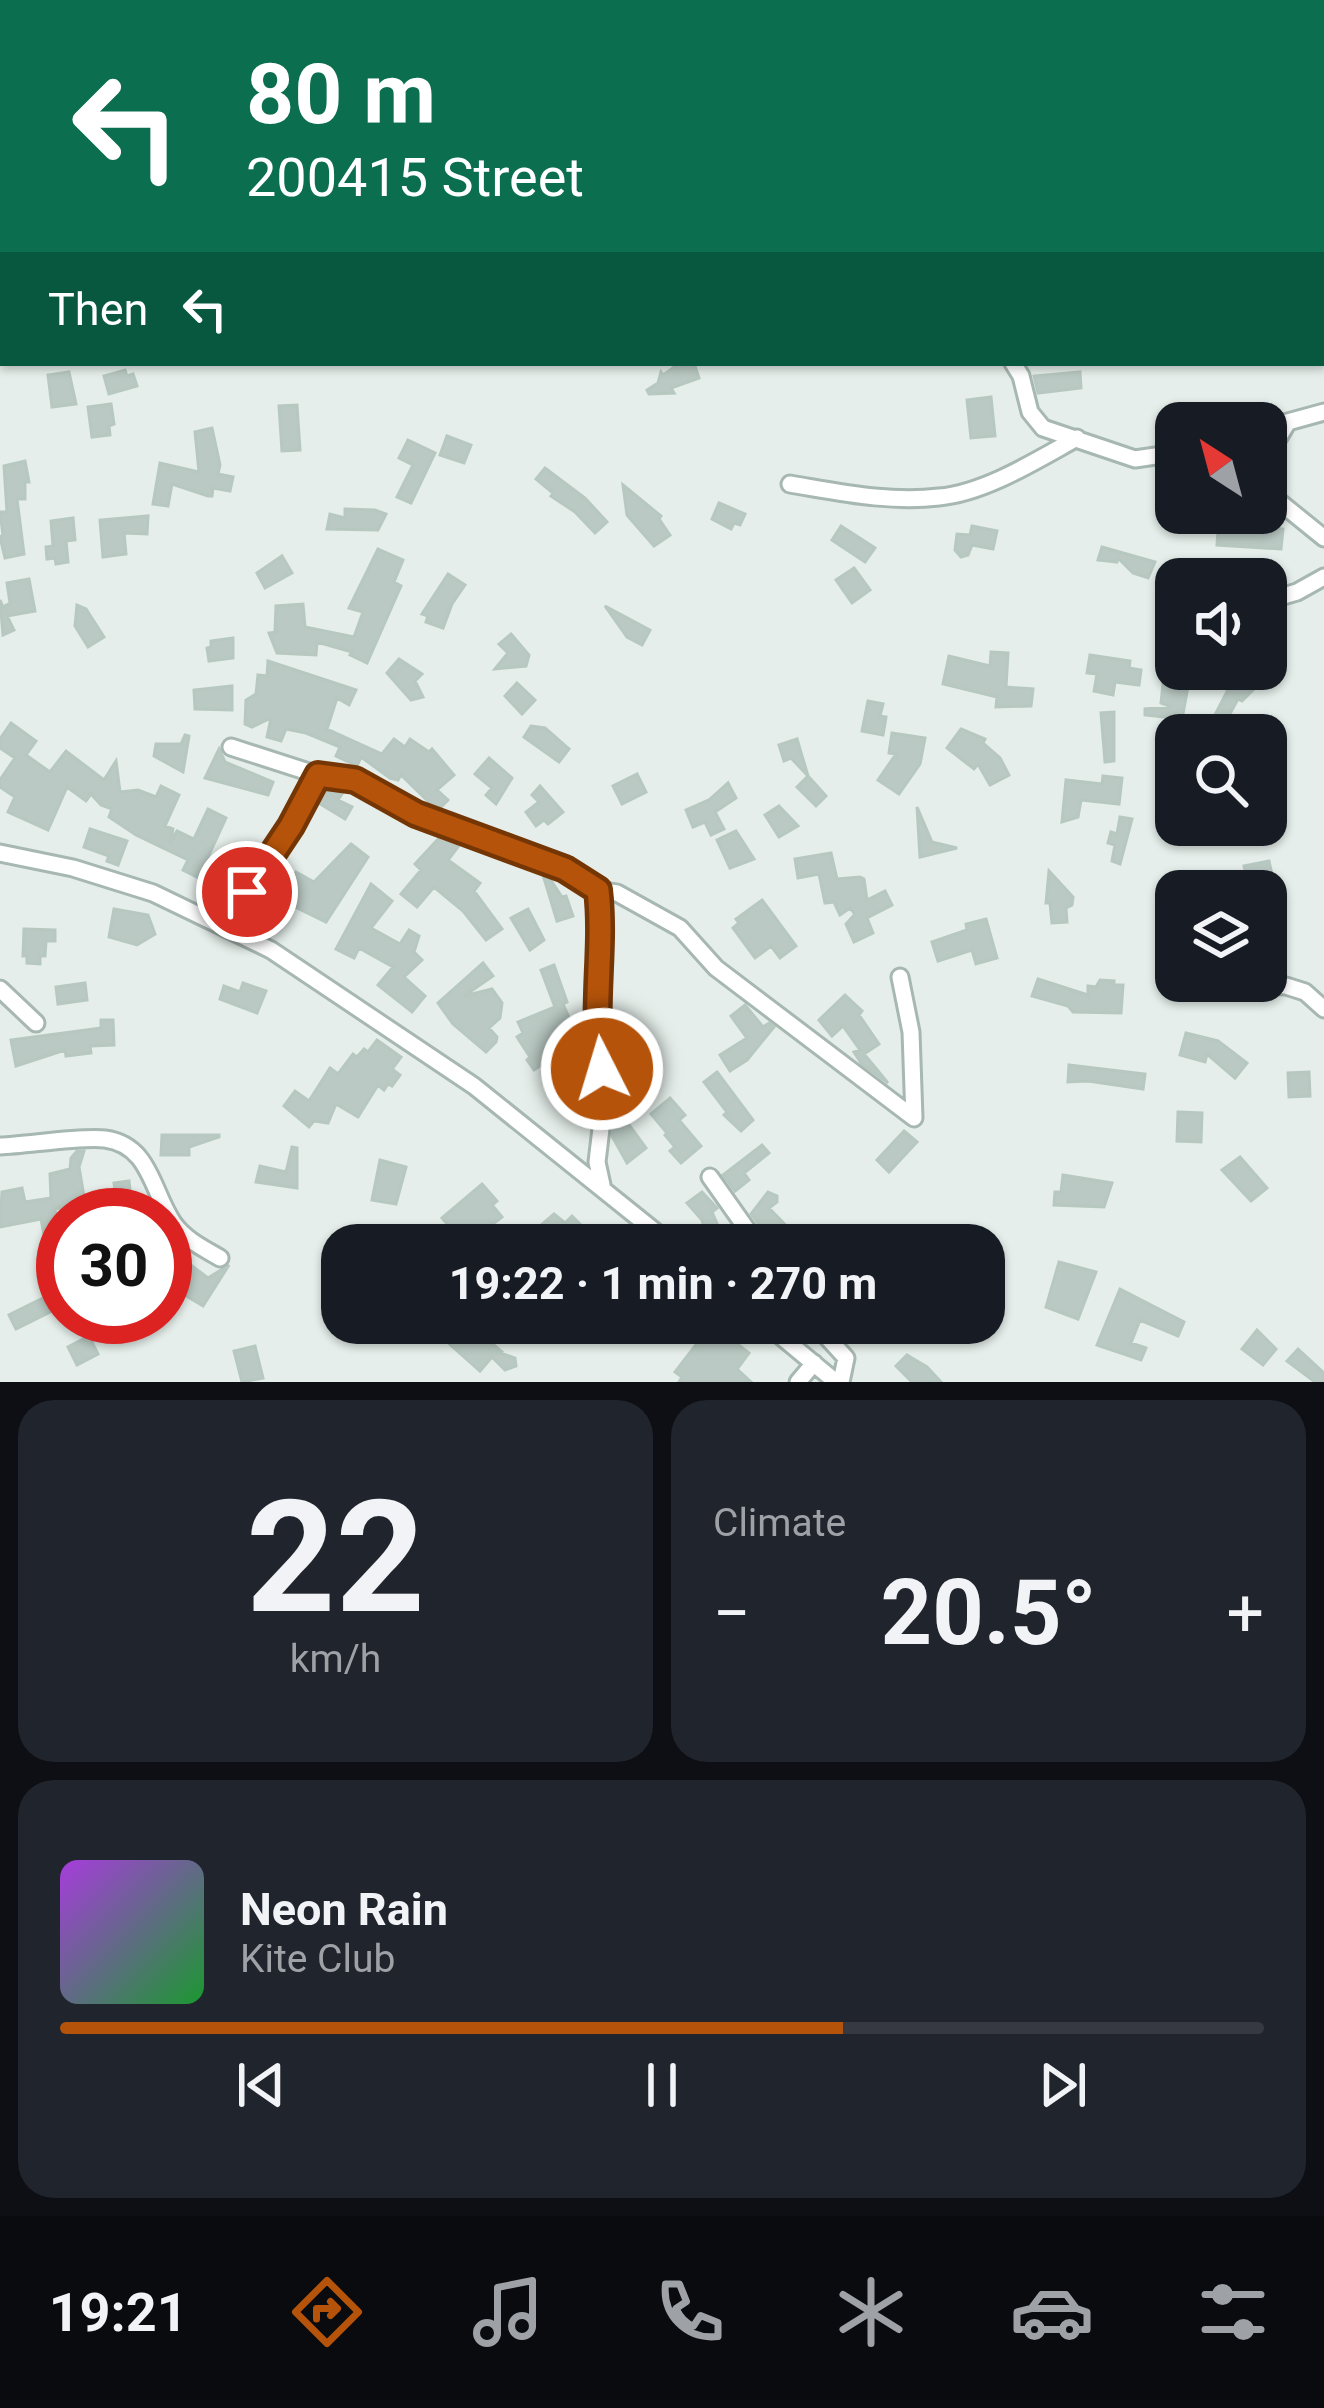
<!DOCTYPE html>
<html lang="en">
<head>
<meta charset="utf-8">
<style>
  :root { --surface:#171b24; --page:#20242c; --text:#f1f3f6; --muted:#9ea1a6; --line:#363941; --accent:#b45309 }
  body { margin:0; font-family:Roboto,sans-serif; background:var(--page); color:var(--text); height:100vh; display:flex; flex-direction:column; font-size:45px; white-space:nowrap }
  * { box-sizing:border-box; margin:0 }
  p { font-size:39px; color:var(--muted) }
  .icon { flex:none; width:66px; height:66px; fill:none; stroke:currentColor; stroke-width:2; stroke-linecap:round; stroke-linejoin:round }
  .map { position:relative; height:1382px; overflow:hidden }
  .details { display:flex; flex-direction:column; gap:18px; padding:18px; background:#0d0f14; flex:1 }
  .details>* { flex:none }
  .hud { position:absolute; left:0px; top:0px; width:1326px; height:366px; box-shadow:0 3px 9px #0004; background:#0b6e4f; color:#fff; overflow:hidden }
  .needle { width:78px; rotate:324deg }
  .buttons { position:absolute; left:1155px; top:402px; display:grid; gap:24px }
  .buttons a { display:grid; place-items:center; width:132px; height:132px; border-radius:24px; background:var(--surface); box-shadow:0 3px 9px #0004; font-size:60px }
  .speed { position:absolute; left:36px; top:1188px; display:flex; gap:24px; font-size:60px; font-weight:700; text-align:center }
  .speed>* { display:grid; place-content:center; width:156px; height:156px; border-radius:50%; background:var(--surface); box-shadow:0 3px 9px #0004; line-height:1 }
  .speed .limit { border:18px solid #d22; background:#fff; color:#111 }
  .pin { position:absolute; display:grid; place-items:center; width:102px; height:102px; color:#fff; margin:-51px; border:6px solid #fff; border-radius:50%; box-shadow:0 3px 12px #0007 }
  .me { position:absolute; width:132px; margin:-66px; rotate:355deg; stroke-linejoin:round; filter:drop-shadow(0 0 9px #0008) }
  .turn { display:flex; align-items:center; gap:42px; height:252px; padding:0 48px; font-size:54px }
  .turn .icon { width:156px; height:156px; stroke-width:2.5 }
  .turn b { display:block; font-size:84px; line-height:102px }
  .then { display:flex; align-items:center; height:114px; padding:0 48px; background:#0003; gap:24px; font-size:45px }
  .big { font-size:90px; font-weight:700; line-height:1.1 }
  .details .card { flex:1; display:flex; flex-direction:column; justify-content:center; gap:18px; min-width:0; padding:0 42px; border-radius:36px; background:var(--page) }
  .details .dial { align-items:center; gap:0 }
  .dial b { font-size:156px; line-height:1 }
  .song { display:flex; align-items:center; gap:36px }
  .cover { width:144px; height:144px; border-radius:18px; background:linear-gradient(135deg,hsl(280 70% 55%),hsl(130 70% 35%)) }
  .played { height:12px; border-radius:6px; background:linear-gradient(90deg,var(--accent) 65%,var(--line) 65%) }
  .keys { display:flex; justify-content:space-around; direction:ltr }
  .heat { display:flex; justify-content:space-between; align-items:center; font-size:66px; direction:ltr }
  .details .tiles { flex:1; display:grid; gap:18px; grid-template-columns:1fr 1fr }
  .card:last-child { grid-column:span 2 }
  .trip { position:absolute; left:321px; top:1224px; width:684px; height:120px; border-radius:36px; background:var(--surface); box-shadow:0 3px 9px #0004; font-weight:700; line-height:120px; text-align:center }
  .tab-bar { display:flex; height:192px; justify-content:space-around; align-items:center; background:#090b0e; color:var(--muted) }
  .tab-bar .icon { width:84px; height:84px }
  .tab-bar .active { color:var(--accent) }
  .tab-bar b { font-size:54px; color:var(--text) }
  .map>svg:first-child { display:block }
  .building { fill:#bac9c3; stroke:#b7c8c1; stroke-width:3 }
  .lines { fill:none; stroke-linecap:round; stroke-linejoin:round }
  .minor-casing { stroke:#a7b7b1; stroke-width:21 }
  .minor { stroke:#fff; stroke-width:15 }
  .route-casing { stroke:#753606; stroke-width:30 }
  .route { stroke:#b45309; stroke-width:21 }
</style>
</head>
<body>
<div class="map">
<svg width="1324" height="1382" viewBox="0 0 1324 1382">
  <rect width="100%" height="100%" fill="#e5eeea"/>
  <path class="building" d="M680 363H694L699 378 671 388 674 393 649 394 647 390 658 383 661 372 663 375Z
    M125 370 127 376 133 374 137 386 109 394 104 376Z
    M69 372 76 404 52 407 48 375Z
    M1080 372 1081 388 1038 393 1034 376Z
    M991 397 995 436 971 438 967 400Z
    M111 404 114 424 109 426 110 435 92 437 88 407Z
    M297 405 300 450 282 451 279 406Z
    M212 428 220 465 218 474 233 477 230 491 213 488 212 496H208L172 484 168 506 153 504 160 463 199 472 195 432Z
    M447 436 471 445 464 463 440 455Z
    M408 440 435 453 411 503 397 497 413 465 399 458Z
    M25 461 29 482H25V499H17L24 554 5 558 0 537 3 535 0 512H7L4 466Z
    M545 468 585 498 607 522 595 533 575 512 551 496 553 493 536 479Z
    M623 485 661 516 659 519 670 535 654 546 627 515Z
    M719 503 745 514 740 525 734 523 731 529 712 519Z
    M345 509 375 510 386 514 378 530 327 529 330 514 345 518Z
    M1236 513 1251 515 1250 526 1283 529 1281 549 1217 545 1218 531 1234 532Z
    M148 516 147 534 124 533 126 554 103 557 100 520Z
    M73 518 75 540 66 541 68 562 56 564 55 558 47 559 46 547 53 546 51 521Z
    M841 526 875 548 865 562 832 540Z
    M972 526 997 531 993 549 972 545 968 555 961 557 955 550 957 534 970 535Z
    M1102 547 1155 562 1148 578 1133 573 1118 558 1117 562 1098 560Z
    M378 549 403 560 394 582 401 586 367 663 350 655 352 652 317 642 316 655 277 653 269 633 278 632 275 631 276 606 303 604 305 627 354 637 363 612 349 608Z
    M282 556 292 573 265 588 257 573Z
    M854 568 870 590 852 603 836 580Z
    M448 574 465 585 452 604 443 628 426 622 428 616 422 614Z
    M29 579 35 611 7 616 14 630 3 635 0 600 3 607 10 603 7 583Z
    M77 605 86 609 104 637 88 647 75 626Z
    M605 606 650 630 642 645 627 637Z
    M511 634 529 655 526 666 495 669 508 653 499 644Z
    M233 638V658L209 661 207 648 211 647V641Z
    M991 652 1008 653 1006 687 1033 689 1031 706 996 707 997 697 943 684 949 656 990 666Z
    M1090 655 1130 661 1129 668 1141 670 1139 685 1115 682 1113 695 1094 691 1097 674 1087 673Z
    M399 659 422 674 415 681 423 697 411 700 387 673Z
    M268 661 356 690 349 705 337 698 327 729 382 754 394 739 405 747 410 739 429 752 432 749 454 775 437 790 448 800 439 809 434 807 401 775 398 780 390 778 361 757 357 766 336 756 340 747 306 733 286 729 281 741 267 737 271 718 252 727 245 724 246 700 256 694 258 675 267 676Z
    M1204 669H1262L1268 687H1256L1242 701 1238 699 1226 721 1215 715 1233 680 1204 679Z
    M1173 679 1189 681 1182 719 1145 715V709L1172 707 1161 703 1163 684 1172 685Z
    M517 683 535 700 522 714 505 696Z
    M232 686V710L195 709 194 690Z
    M868 701 883 704 880 716 886 717 883 735 862 731Z
    M1114 712V761L1105 762 1101 713Z
    M11 723 36 741 26 755 50 772 66 751 104 780 116 761 120 792 138 790 156 797 161 786 179 795 165 826 173 829 170 843 177 831 194 839 208 809 226 818 207 859 234 873 225 891 183 870 188 860 136 835 109 817 112 809 101 805 91 794 86 801 67 787 48 830 8 812 15 797 0 787V780L15 758 0 748V739Z
    M531 726 545 728 569 749 559 762 524 737Z
    M961 729 985 739 983 743 1000 758 1009 775 990 785 978 764 974 769 947 748Z
    M892 733 925 738 920 764 899 794 878 780 896 754 889 753Z
    M185 735 189 736 183 772 154 756 156 744H181Z
    M797 739 808 776 826 796 816 806 797 787 808 776 791 758 784 761 779 745Z
    M219 749 225 762 273 782 268 795 205 778Z
    M489 758 512 778 496 804 486 795 492 788 475 774Z
    M637 774 646 792 622 804 613 786Z
    M1103 776 1122 778 1119 804 1081 800 1078 817 1062 822 1066 780 1102 784Z
    M728 783 736 798 715 812 724 829 711 835 705 822 693 827 686 810 709 800Z
    M540 786 563 812 548 824 544 820 536 826 526 812 539 802 532 795Z
    M329 789 342 794 338 800 352 807 345 819 317 802 323 791 327 793Z
    M779 806 798 826 779 837 765 815Z
    M917 807 932 842 957 848 920 857Z
    M1120 817 1132 819 1120 864 1112 861 1115 845 1108 843 1111 832 1117 834Z
    M90 829 127 841 118 865 107 861 109 856 84 847Z
    M736 831 754 859 730 868 717 840Z
    M441 836 458 847 448 860 480 883 474 891 502 929 486 940 463 911 434 887 417 907 401 894 421 870 415 864Z
    M351 844 368 857 326 922 281 900 296 872 314 882Z
    M831 853 837 879 860 877 864 879 867 900 885 891 892 905 867 918 873 933 854 942 846 924 855 914 850 908 840 915 834 902 825 903 819 874 798 878 795 859Z
    M1269 861 1273 879 1248 884 1244 866Z
    M1049 871 1073 897 1072 905 1066 908 1067 922 1052 923 1050 903H1046Z
    M543 875 548 876 562 897 566 896 573 916 557 921Z
    M371 884 392 901 371 928 400 944 409 930 419 936 414 952 422 960 404 977 425 996 412 1012 378 985 393 967 359 948 354 958 336 949Z
    M762 900 796 946 780 958 771 946 755 958 733 928 739 923 736 919Z
    M114 909 148 915 155 934 137 945 109 937Z
    M528 909 544 940 530 950 511 918Z
    M986 919 997 958 976 964 972 950 938 961 932 942 967 930 966 924Z
    M24 929 55 930V941H46L45 956H40V964L27 963V956H23Z
    M483 963 493 976 464 996 492 989 502 1003 500 1018 489 1028 497 1037 496 1042 486 1052 453 1024 438 1003Z
    M554 965 567 1002 563 1004 579 1040 534 1070 527 1060 530 1057 517 1037 523 1033 518 1022 555 1007 541 970Z
    M1038 979 1088 995V986L1096 987 1100 980 1114 981V985H1123L1121 1013 1073 1012 1068 1006 1032 996Z
    M85 983 87 1000 58 1004 56 987Z
    M243 983 266 991 257 1013 220 999 224 986 240 992Z
    M845 995 862 1011 859 1015 879 1044 864 1054 888 1083 861 1063 854 1052 860 1050 843 1026 832 1036 819 1020Z
    M745 1005 763 1027 769 1023 774 1027 747 1060 730 1071 720 1055 747 1038 731 1016Z
    M101 1020H113L114 1045 90 1046 91 1053 66 1056 65 1050 16 1066 11 1040 101 1028Z
    M1186 1033 1218 1041 1247 1063 1235 1078 1207 1054 1205 1062 1180 1055Z
    M634 1038 636 1045 641 1043 645 1055 640 1057 642 1062 618 1069 612 1045Z
    M377 1040 401 1057 392 1069 400 1075 392 1086 388 1084 384 1090 378 1085 358 1117 336 1104 328 1123 314 1121 309 1127 284 1106 295 1091 309 1101 330 1068 338 1074 353 1054 357 1057 364 1049 368 1052Z
    M1069 1065 1145 1074 1143 1089 1088 1081 1068 1082Z
    M565 1069 582 1081 577 1088 578 1098 570 1109 547 1092Z
    M717 1072 753 1120 741 1131 724 1115 727 1112 704 1082Z
    M1309 1072 1310 1096 1289 1097 1288 1073Z
    M670 1098 685 1115 679 1120 701 1146 681 1163 670 1151 675 1147 665 1135 667 1133 651 1114Z
    M1178 1112 1202 1113 1201 1142 1177 1141Z
    M624 1118 646 1148 627 1163 612 1136 614 1125Z
    M904 1131 917 1142 889 1172 877 1160Z
    M162 1135H219V1137L189 1147V1155H161Z
    M762 1145 769 1153 744 1173 749 1180 735 1191 723 1175Z
    M292 1147 297 1148V1188L256 1182 260 1166 286 1172Z
    M77 1151H84L79 1167 85 1202 55 1209 61 1243 46 1246 41 1219 0 1227 2 1192 22 1188 25 1202 51 1198 50 1174 70 1169 71 1158Z
    M1240 1157 1267 1188 1251 1201 1222 1170Z
    M380 1160 406 1167 396 1204 372 1200Z
    M1063 1175 1112 1183 1104 1207 1054 1205 1055 1192H1061Z
    M129 1181 133 1215H119L114 1183Z
    M482 1184 497 1201 492 1205 502 1217 465 1245 442 1218Z
    M702 1192 717 1208 712 1212 719 1228 714 1234 705 1231 702 1220 687 1203Z
    M768 1192 777 1196V1202L769 1208 805 1245H775L751 1214Z
    M554 1214 565 1223 572 1216 601 1245H518Z
    M175 1253 208 1278 229 1265 203 1306 185 1295 188 1291 165 1278V1269Z
    M1059 1262 1096 1272 1078 1319 1046 1307Z
    M1120 1289 1184 1322 1178 1336 1140 1320 1131 1343 1146 1348 1141 1360 1097 1345Z
    M47 1296 54 1310 16 1329 9 1315Z
    M426 1323H455L469 1335 474 1328 501 1351 497 1352 515 1358 516 1366 505 1370 492 1357 480 1371Z
    M712 1324 749 1353 737 1369 751 1382H679L682 1377 675 1372Z
    M1257 1330 1276 1349 1263 1365 1242 1349Z
    M89 1336 98 1354 77 1365 68 1347Z
    M255 1346 263 1378 242 1382 234 1351Z
    M1298 1349 1324 1373V1382H1315L1287 1361Z
    M907 1355 927 1367 941 1382H912L896 1366Z"/>
  <g class="lines">
    <defs>
      <path id="minor" d="M90 0 91 3
        M359 0 360 3
        M586 0 587 3
        M915 3 920 0
        M1231 3 1232 0
        M0 102 3 100
        M1323 140H1324
        M1013 363 1021 376 1030 412 1043 428 1135 459 1176 453
        M1266 428 1324 412
        M1266 445 1279 437 1288 422
        M790 484C839 492 889 503 939 497 985 493 1037 460 1077 438
        M1266 491 1324 538
        M1266 601 1297 592 1324 577
        M231 747 318 775 355 780 417 814 565 869 598 890 597 1024 606 1087 597 1162 602 1185
        M0 853 73 868 153 893 271 950 474 1086 672 1245
        M598 890 617 893 680 928 716 968 914 1118 911 1032 900 977
        M225 926 291 826 318 775
        M1188 982 1286 986 1305 992 1324 1009
        M0 989 36 1023
        M0 1146C27 1145 82 1136 105 1139 151 1145 152 1193 174 1224 186 1240 203 1248 220 1258
        M710 1177 758 1245
        M765 1323 836 1382
        M814 1323 846 1358 841 1382
        M798 1382 814 1363"/>
    </defs>
    <use href="#minor" class="minor-casing"/>
    <use href="#minor" class="minor"/>
  </g>
  <g class="lines">
    <defs>
      <path id="route" d="M247 892 291 826 318 775 355 780 416 814 565 869 598 890C605 950 591 1009 602 1069"/>
    </defs>
    <use href="#route" class="route-casing"/>
    <use href="#route" class="route"/>
  </g>
</svg>
<div class="buttons">
<a><svg class="needle" viewBox="-14 -14 28 28"><path d="M0-13l5 13h-10z" fill="#e53935"/><path d="M0 13l5-13h-10z" fill="#9ea1a6"/></svg></a>
<a><svg class="icon" aria-label="sound" viewBox="0 0 24 24"><path d="M4 9h4l5-4v14l-5-4H4zM17 9q2 3 0 6"/></svg></a>
<a><svg class="icon" aria-label="search" viewBox="0 0 24 24"><circle cx="10" cy="10" r="6"/><path d="M15 15l6 6"/></svg></a>
<a><svg class="icon" aria-label="layers" viewBox="0 0 24 24"><path d="M12 4l9 5-9 5-9-5zM3 14l9 5 9-5"/></svg></a>
</div>
<div class="speed"><div class="limit">30</div></div>
<div class="pin" style="left:247px;top:892px;background:#d93025"><svg class="icon" aria-label="arrive" viewBox="0 0 24 24"><path d="M6 21V4h12l-3 4 3 4H6"/></svg></div>
<svg class="me" style="left:602px;top:1069px" viewBox="-20 -20 40 40"><circle r="17" fill="#b45309" stroke="#fff" stroke-width="3"/><path d="M0-11L8 9 0 5-8 9z" fill="#fff"/></svg>
<div class="trip">19:22 · 1 min · 270 m</div>
<div class="hud">
<div class="turn"><svg class="icon" aria-label="left" viewBox="0 0 24 24"><path d="M17 20v-9H6M10 6l-5 5 5 5"/></svg><div><b>80 m</b>200415 Street</div></div>
<div class="then">Then<svg class="icon" aria-label="left" viewBox="0 0 24 24"><path d="M17 20v-9H6M10 6l-5 5 5 5"/></svg></div>
</div>
</div>
<section class="details">
<div class="tiles">
<div class="card dial"><b>22</b><p>km/h</p></div>
<div class="card"><p>Climate</p>
<div class="heat"><a>−</a><b class="big">20.5°</b><a>+</a></div>
</div>
<div class="card">
<div class="song"><i class="cover"></i><div><b>Neon Rain</b><p>Kite Club</p></div></div>
<div class="played"></div>
<div class="keys"><svg class="icon" aria-label="previous" viewBox="0 0 24 24"><path d="M18 5L8 12l10 7zM5 5v14"/></svg><svg class="icon" aria-label="pause" viewBox="0 0 24 24"><path d="M8 5v14M16 5v14"/></svg><svg class="icon" aria-label="next" viewBox="0 0 24 24"><path d="M6 5l10 7-10 7zM19 5v14"/></svg></div>
</div>
</div>
</section>
<nav class="tab-bar">
<b>19:21</b>
<svg class="icon active" aria-label="directions" viewBox="0 0 24 24"><path d="M12 3l9 9-9 9-9-9zM9 14v-3h6M13 9l2 2-2 2"/></svg>
<svg class="icon" aria-label="music" viewBox="0 0 24 24"><path d="M9 18V5l10-2v13"/><circle cx="6" cy="18" r="3"/><circle cx="16" cy="16" r="3"/></svg>
<svg class="icon" aria-label="phone" viewBox="0 0 24 24"><path d="M5 4h4l2 5-3 2q2 4 5 5l2-3 5 2v4C11 20 4 13 5 4z"/></svg>
<svg class="icon" aria-label="climate" viewBox="0 0 24 24"><path d="M12 3v18M4 7l16 10M4 17L20 7"/></svg>
<svg class="icon" aria-label="car" viewBox="0 0 24 24"><path d="M5 17H2v-5l4-1 3-4h7l3 4 3 1v5h-3M9 17h6M6 11h13"/><circle cx="7" cy="17" r="2"/><circle cx="17" cy="17" r="2"/></svg>
<svg class="icon" aria-label="filters" viewBox="0 0 24 24"><path d="M4 7h16M4 17h16"/><circle cx="9" cy="7" r="2"/><circle cx="15" cy="17" r="2"/></svg>
</nav>
</body>
</html>
